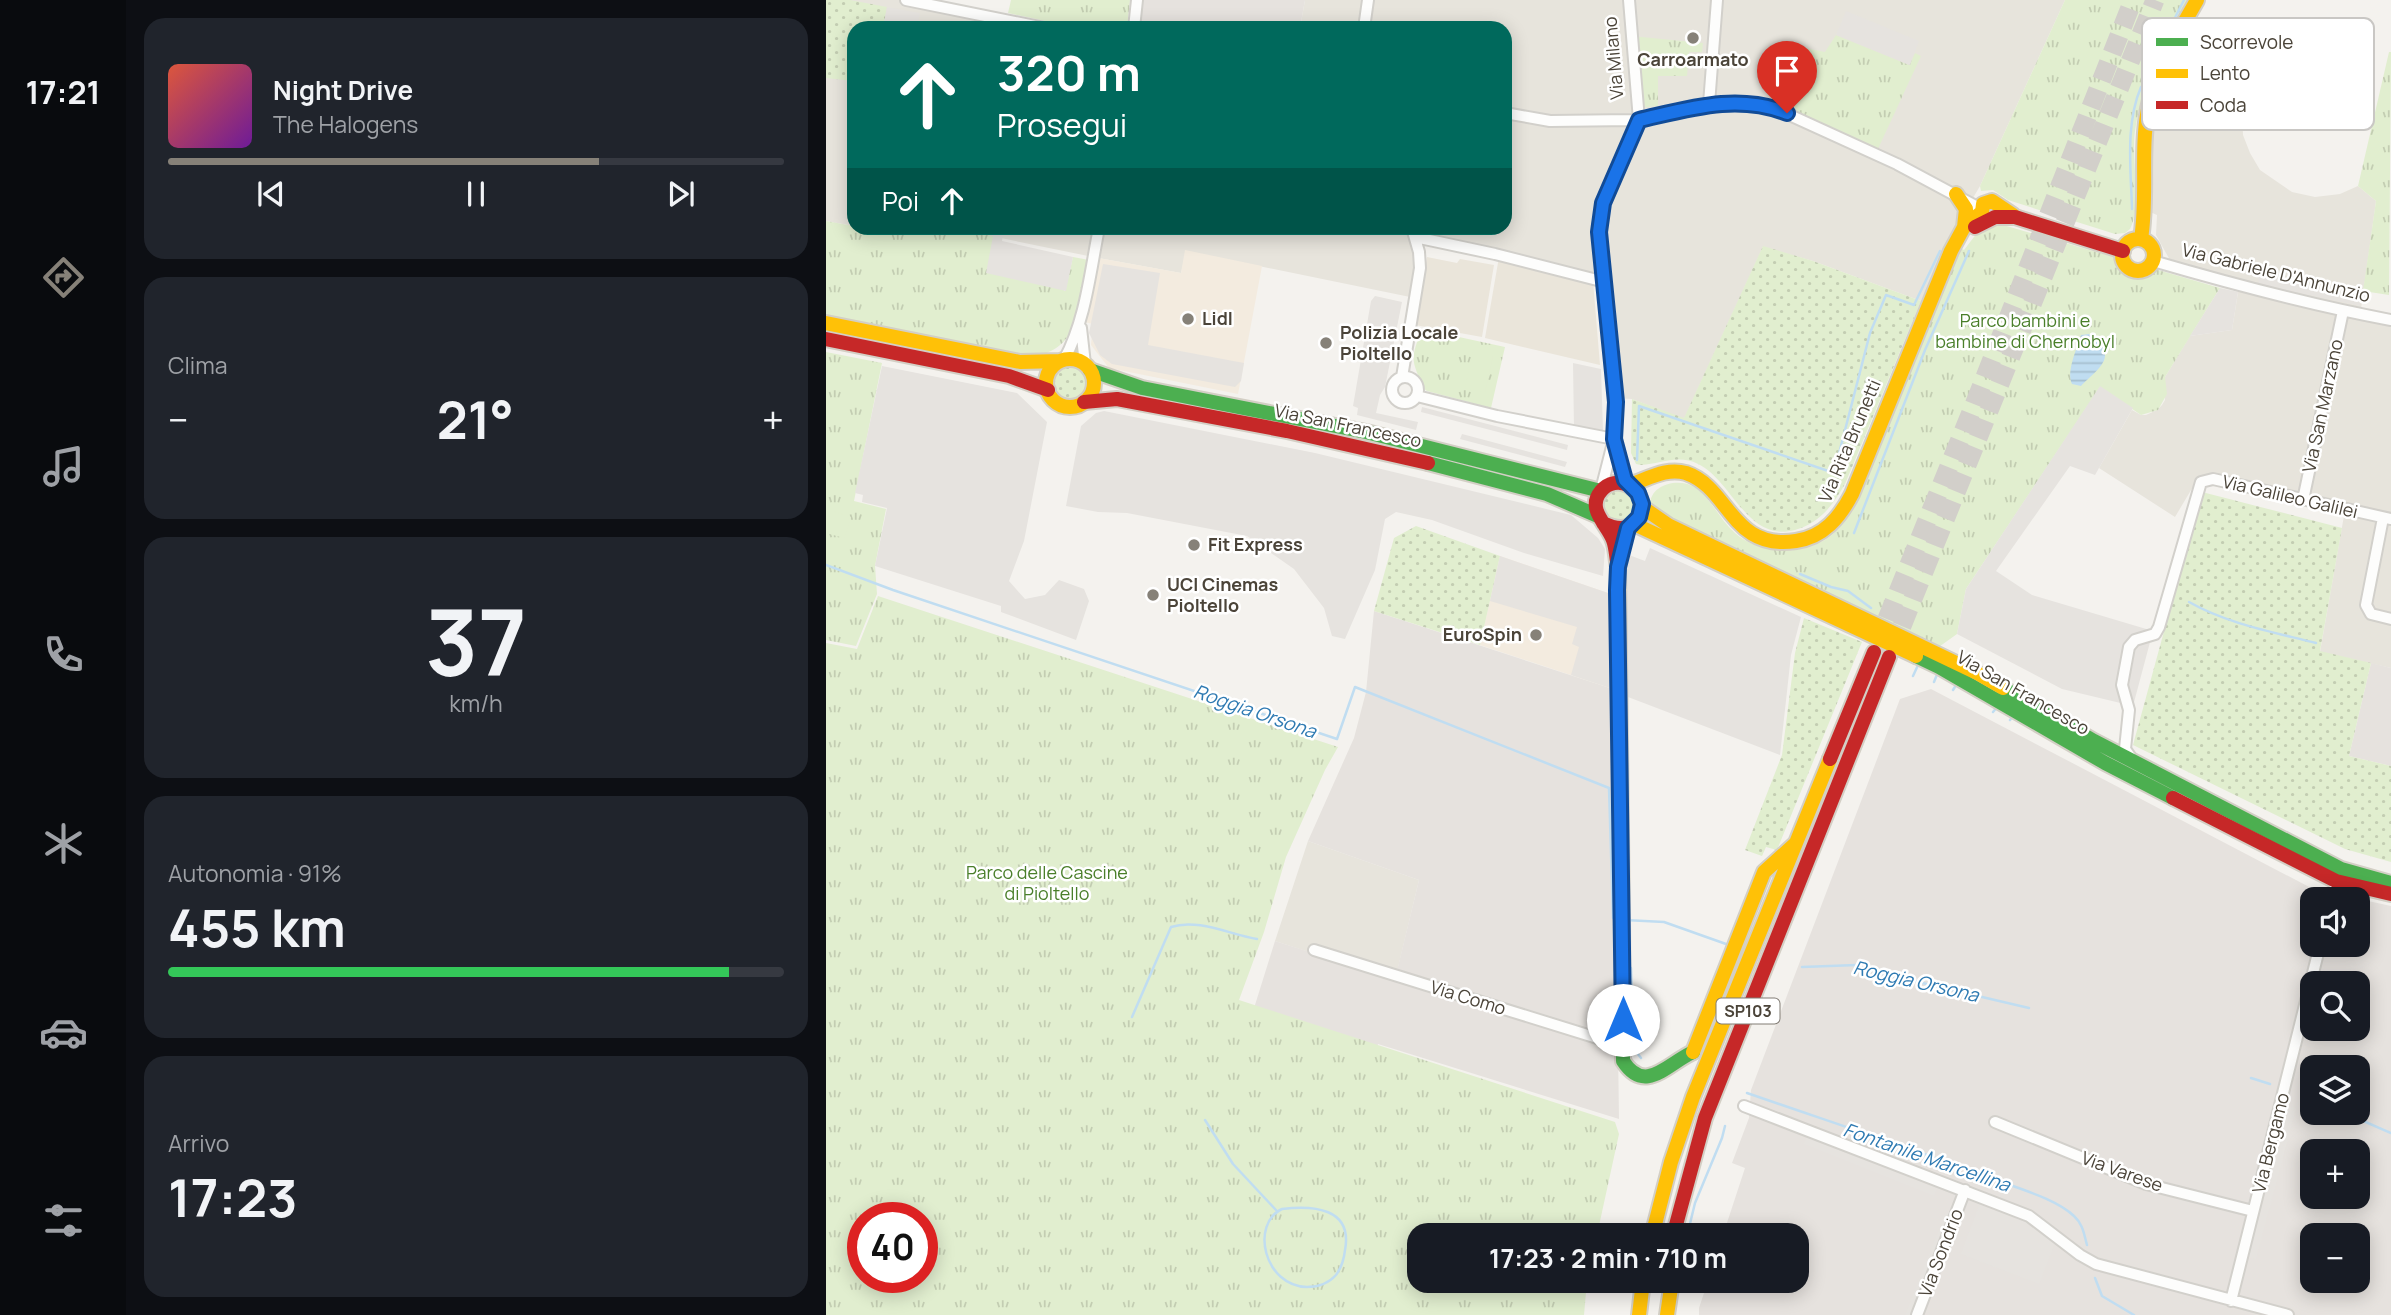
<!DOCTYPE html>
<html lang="it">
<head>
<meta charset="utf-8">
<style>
  :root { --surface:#171b24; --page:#20242c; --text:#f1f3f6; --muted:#9ea1a6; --line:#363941; --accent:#868178 }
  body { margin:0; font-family:Manrope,sans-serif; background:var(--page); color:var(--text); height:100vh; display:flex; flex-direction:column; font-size:26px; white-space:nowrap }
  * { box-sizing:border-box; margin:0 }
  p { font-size:23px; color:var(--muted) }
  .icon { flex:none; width:38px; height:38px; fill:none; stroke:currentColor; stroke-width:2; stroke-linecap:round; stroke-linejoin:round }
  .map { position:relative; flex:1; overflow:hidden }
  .sheet { display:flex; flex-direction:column; gap:18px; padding:18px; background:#0d0f14; width:700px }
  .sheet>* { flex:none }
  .banner { position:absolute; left:21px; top:21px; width:665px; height:214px; border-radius:21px; box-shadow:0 4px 18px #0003; background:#00695c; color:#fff; overflow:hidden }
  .buttons { position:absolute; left:1474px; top:887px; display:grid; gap:14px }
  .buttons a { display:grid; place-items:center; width:70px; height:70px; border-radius:14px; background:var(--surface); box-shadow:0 4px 18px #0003; font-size:35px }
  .speed { position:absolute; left:21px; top:1202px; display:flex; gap:14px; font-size:35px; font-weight:700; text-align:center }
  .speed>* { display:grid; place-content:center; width:91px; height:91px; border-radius:50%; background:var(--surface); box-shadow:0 4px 18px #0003; line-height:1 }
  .speed .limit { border:10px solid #d22; background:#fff; color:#111 }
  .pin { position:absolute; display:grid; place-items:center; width:60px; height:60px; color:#fff; margin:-72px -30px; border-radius:50% 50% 50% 0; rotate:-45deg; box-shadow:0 0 7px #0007 }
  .pin .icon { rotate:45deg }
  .me { position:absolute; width:77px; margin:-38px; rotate:0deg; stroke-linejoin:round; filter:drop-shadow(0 0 5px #0008) }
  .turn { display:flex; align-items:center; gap:24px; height:147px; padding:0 35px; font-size:32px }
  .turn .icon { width:91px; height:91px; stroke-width:2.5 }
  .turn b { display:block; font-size:49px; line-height:60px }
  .then { display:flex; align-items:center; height:66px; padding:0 35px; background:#0003; gap:14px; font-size:26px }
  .big { font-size:52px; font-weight:700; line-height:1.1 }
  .sheet .tile { flex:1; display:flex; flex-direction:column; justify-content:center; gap:10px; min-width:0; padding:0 24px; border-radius:21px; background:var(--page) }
  .sheet .dial { align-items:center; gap:0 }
  .dial b { font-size:91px; line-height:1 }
  .song { display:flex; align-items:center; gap:21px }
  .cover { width:84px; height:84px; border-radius:10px; background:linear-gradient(135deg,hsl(10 70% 55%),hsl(280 70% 35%)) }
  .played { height:7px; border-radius:4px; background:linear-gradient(90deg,var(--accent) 70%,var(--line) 70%) }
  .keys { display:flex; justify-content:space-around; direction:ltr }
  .heat { display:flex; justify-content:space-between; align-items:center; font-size:38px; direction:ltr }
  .charge { height:10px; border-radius:5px; background:linear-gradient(90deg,#34c759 91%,var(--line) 0) }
  .trip { position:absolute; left:581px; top:1223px; width:402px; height:70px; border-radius:21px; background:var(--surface); box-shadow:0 4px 18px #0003; font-weight:700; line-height:70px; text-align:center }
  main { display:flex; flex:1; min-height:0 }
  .dock { display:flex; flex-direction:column; width:126px; justify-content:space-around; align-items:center; background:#090b0e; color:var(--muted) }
  .dock .icon { width:49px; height:49px }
  .dock .current { color:var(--accent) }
  .dock b { font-size:32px; color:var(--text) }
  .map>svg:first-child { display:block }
  .residential { fill:#e7e4dc }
  .commercial { fill:#f3ebdf }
  .industrial { fill:#e6e2de; fill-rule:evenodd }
  .education { fill:#eae5da }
  .grass { fill:url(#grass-dots) }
  .park { fill:url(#park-tufts); fill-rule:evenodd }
  .pitch { fill:#e1eecf }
  .parking { fill:#e6e3df }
  .water { fill:url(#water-rules) }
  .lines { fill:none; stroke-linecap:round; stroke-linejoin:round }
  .stream { stroke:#c0ddf1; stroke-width:2.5 }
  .highway-tunnel { stroke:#d2cfca; stroke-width:19; stroke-dasharray:19 10; stroke-linecap:butt }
  .street-casing { stroke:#d2d0cb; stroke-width:14 }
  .fast-casing { stroke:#d3cfc5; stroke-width:18 }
  .slow-casing { stroke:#d3cfc5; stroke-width:18 }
  .jam-casing { stroke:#d3cfc5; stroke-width:18 }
  .street { stroke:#fdfdfc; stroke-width:10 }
  .fast { stroke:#4caf50; stroke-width:14 }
  .slow { stroke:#ffc107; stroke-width:14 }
  .jam { stroke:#c62828; stroke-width:14 }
  .route-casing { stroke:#114b97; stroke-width:18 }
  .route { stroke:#1a73e8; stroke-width:12 }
  .poi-dot { fill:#868178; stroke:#fff; stroke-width:2.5 }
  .labels { text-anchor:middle; stroke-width:5; stroke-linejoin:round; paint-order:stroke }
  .shield { fill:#fff; stroke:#817c74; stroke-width:2 }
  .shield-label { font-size:16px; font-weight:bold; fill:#4b4439 }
  .street-label { font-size:18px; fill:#4b4439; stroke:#fff }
  .poi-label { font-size:18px; font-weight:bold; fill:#4b4439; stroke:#fff; text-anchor:start }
  .park-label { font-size:18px; fill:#4a7f2a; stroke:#fff }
  .water-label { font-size:19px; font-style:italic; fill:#2e7ab2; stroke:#fff }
  .key { fill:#fff; stroke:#c9c7c4; stroke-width:2 }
  .key-label { font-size:19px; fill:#4b4439 }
</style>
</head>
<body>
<main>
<nav class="dock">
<b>17:21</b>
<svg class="icon current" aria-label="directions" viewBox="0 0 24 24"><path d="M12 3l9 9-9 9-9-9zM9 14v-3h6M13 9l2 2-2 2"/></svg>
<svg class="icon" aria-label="music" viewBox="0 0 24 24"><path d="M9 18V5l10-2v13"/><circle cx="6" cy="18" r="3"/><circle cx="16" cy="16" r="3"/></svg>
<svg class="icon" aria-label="phone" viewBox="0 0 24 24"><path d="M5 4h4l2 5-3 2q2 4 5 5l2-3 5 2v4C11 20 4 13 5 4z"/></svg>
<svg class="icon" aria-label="climate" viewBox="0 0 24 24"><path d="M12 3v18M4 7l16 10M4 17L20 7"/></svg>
<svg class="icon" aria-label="car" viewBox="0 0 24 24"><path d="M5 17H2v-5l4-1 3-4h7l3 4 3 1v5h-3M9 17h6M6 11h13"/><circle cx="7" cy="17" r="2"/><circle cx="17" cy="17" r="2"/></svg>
<svg class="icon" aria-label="filters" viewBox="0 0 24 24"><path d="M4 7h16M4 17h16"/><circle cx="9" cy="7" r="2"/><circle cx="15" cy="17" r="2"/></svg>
</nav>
<section class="sheet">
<div class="tile">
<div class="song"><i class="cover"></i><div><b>Night Drive</b><p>The Halogens</p></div></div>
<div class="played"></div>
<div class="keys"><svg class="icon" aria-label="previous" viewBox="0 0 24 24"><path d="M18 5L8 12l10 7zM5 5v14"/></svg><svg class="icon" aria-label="pause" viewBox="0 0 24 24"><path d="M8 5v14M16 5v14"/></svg><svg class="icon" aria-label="next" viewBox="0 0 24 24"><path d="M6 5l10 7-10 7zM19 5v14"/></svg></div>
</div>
<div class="tile"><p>Clima</p>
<div class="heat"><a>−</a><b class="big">21°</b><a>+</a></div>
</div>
<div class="tile dial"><b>37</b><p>km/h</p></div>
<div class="tile"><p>Autonomia · 91%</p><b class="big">455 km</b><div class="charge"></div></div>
<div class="tile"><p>Arrivo</p><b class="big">17:23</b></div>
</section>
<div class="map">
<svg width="1565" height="1315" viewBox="0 0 1565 1315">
  <defs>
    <pattern id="grass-dots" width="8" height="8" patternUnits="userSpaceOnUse" patternTransform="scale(1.75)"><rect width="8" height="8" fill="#e1eecf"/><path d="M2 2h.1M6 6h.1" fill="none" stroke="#c3cdb2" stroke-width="1.8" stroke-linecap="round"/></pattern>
    <pattern id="park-tufts" width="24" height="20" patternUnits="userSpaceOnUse" patternTransform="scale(1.75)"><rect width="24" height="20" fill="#e1eecf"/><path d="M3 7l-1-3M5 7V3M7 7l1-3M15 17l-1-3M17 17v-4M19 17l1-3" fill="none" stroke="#c3cdb2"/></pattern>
    <pattern id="water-rules" width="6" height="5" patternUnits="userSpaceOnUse" patternTransform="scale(1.75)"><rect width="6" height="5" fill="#c0ddf1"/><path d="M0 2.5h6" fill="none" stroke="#a6bfcf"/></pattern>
  </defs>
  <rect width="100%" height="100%" fill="#f4f2ee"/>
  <path class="residential" d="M0 0H80L219 28H28V226L0 221Z
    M479 0H1239L1154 186 1127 232 1095 301 987 261 937 247 858 419 806 399 789 398 779 282 590 237 589 298 360 251 355 273 267 257 126 228H679V28H474Z
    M1329 96 1416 111 1417 135 1424 153 1434 170 1466 192 1489 197 1514 194 1532 186 1550 201 1535 309 1422 286 1345 262 1330 235 1331 215 1324 212 1325 110Z
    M1413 286 1565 320V668L1494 652 1519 510 1374 475 1349 517 1273 468 1306 410 1315 415H1320L1331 410 1336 405 1339 400V377L1364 336 1406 330Z
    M482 841 593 880 569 980 449 941Z"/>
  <path class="commercial" d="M359 250 436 266 412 394 283 368 265 345 267 324 254 321 267 257 355 273Z
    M674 556 782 593 787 689 654 645Z"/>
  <path class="industrial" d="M311 0H479L474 28H308Z
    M548 611 787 689 793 1119 552 1044 521 1153 419 1037 449 941 569 979 593 880 482 841 528 738 540 692Z
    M1545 663 1565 668V766L1523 756Z
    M1105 689 1487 889 1565 906V1315H873V1308L882 1281H971V1236L897 1235 919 1168 906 1163 923 1118 925 1090 1074 699ZM1486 900H1531V945H1486ZM1486 984H1531V1029H1486ZM1486 1068H1531V1113H1486ZM1486 1152H1531V1197H1486ZM1486 1236H1531V1281H1486Z"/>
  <path class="education" d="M601 257 631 263 634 259 668 265 656 337 589 325Z
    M673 257 767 281 774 365 659 338Z"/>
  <path class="grass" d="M0 0H24L61 7 57 28H28V81L0 78Z
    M937 246 987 261 1095 301 1019 484C1007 505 994 523 969 530 921 543 907 481 872 464 852 454 835 464 815 465L810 464 805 453 806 399 858 418Z
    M228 383a16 16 0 1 1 32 0a16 16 0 1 1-32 0Z
    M776 506a16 16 0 1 1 32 0a16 16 0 1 1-32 0Z
    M1376 492 1516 528 1494 651 1545 663 1523 756 1565 766V862L1519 849 1307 745Z
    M590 526 674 556 654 645 548 611 568 538Z
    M978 618 1036 642 951 850 940 847 936 856 919 850 956 755 969 653Z"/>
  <path class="park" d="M185 0H304L301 28H252L182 13Z
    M1239 0H1362C1339 42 1316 84 1309 131 1305 157 1316 207 1304 229L1299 233 1289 234 1182 200 1167 190 1155 191 1154 186Z
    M1010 35 1083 65 1089 53 1095 56 1051 151 945 102 954 43 999 52Z
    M805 36 877 43 876 52H863L861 76H832V106L811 108Z
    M1563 52H1565L1563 295 1537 291 1550 201 1532 186Z
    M0 221 56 231 57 228H125L168 236 239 291 247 257 263 260C255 299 255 352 206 356L0 316Z
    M1167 222 1394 288 1339 377 1341 394 1332 410 1315 415 1274 387 1140 589 1131 634 1110 649 858 531 824 505C824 483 855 477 870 488 886 500 894 520 909 533 935 556 983 557 1009 532 1021 521 1028 506 1035 491L1130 256 1135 248 1138 250 1151 233Z
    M596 329 679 347 665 408 601 391 598 389C585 359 584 360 596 329Z
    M0 352 56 363 28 501 60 509 49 566 51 594 30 646 0 640Z
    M52 596 512 747 499 770 460 857 438 932 413 1000 789 1122 793 1134 771 1235 593 1236V1281H761L758 1315H0V643L31 649ZM96 1218V1278H37V1218Z"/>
  <path class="pitch" d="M647 351 667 356 659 392 639 388Z
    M0 509 25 517 18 538 0 533Z"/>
  <path class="parking" d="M61 7 94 13 91 28H57Z
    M1020 11 1093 41 1084 65 1010 35Z
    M125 228H178L176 241 247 257 240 291 160 273 167 236Z
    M277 264 334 273 322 345 418 363 415 381 409 387 286 364 274 355 263 333Z
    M1431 273 1533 296 1534 306 1433 284Z
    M1394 288 1412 292 1406 330 1364 336Z
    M549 296 576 302 559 387 554 395 550 413 592 422 590 430 531 415 532 408 527 406 545 301Z
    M747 363 775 369 777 431 748 429Z
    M56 366 191 393 221 422 198 541 183 581 199 599 219 595 233 580 258 589 263 601 250 640 175 612V606L49 566 61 508 36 502 37 495 29 493Z
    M1274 386 1307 408 1269 475 1244 466 1170 571 1206 595 1327 631 1307 706 1236 689 1131 634 1140 589Z
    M596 407 742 445 741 450 595 412Z
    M278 411 489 453 745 515 772 538 779 549 777 576 698 553 606 520 570 512 559 519 549 570 519 639 506 636 498 608 468 569 421 536 301 513 272 512 240 506 255 426 270 413Z
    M636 434 741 462 739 467 634 439Z
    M824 548 975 617 965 655 954 755 802 697 799 577 803 555 819 561Z
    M674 556 782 593 786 597 787 689 745 675 753 647 746 644 751 627 664 601Z
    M1454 1105 1470 1108 1430 1259 1416 1256Z
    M981 1136 1111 1188 1108 1196 978 1144Z
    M1154 1203 1202 1222 1229 1243 1213 1284 1135 1254Z
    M1120 1212 1125 1214 1085 1315H1079Z"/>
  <path class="water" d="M1263 334C1294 356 1274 367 1255 386L1246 384C1240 371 1251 349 1255 335Z"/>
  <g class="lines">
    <path class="stream" d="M1317 81 1358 0
      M1306 209C1305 170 1299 124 1315 87
      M811 460 813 406 1008 473 1044 333 1060 295 1088 305 1114 251
      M1028 533 1099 350 1143 251
      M0 565 67 590 511 739 529 687 783 788 787 918 789 919
      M974 574 1005 587 1022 591 1045 608
      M1363 602C1402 624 1447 632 1490 643
      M1087 676 1093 663
      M1108 682 1112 672
      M1127 690 1132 682
      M1167 712 1172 706
      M1184 720 1188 715
      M799 920 838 922 900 944
      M976 967 1031 965 1058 974 1203 1008
      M805 968 808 1049 815 1058
      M306 1017 345 927C372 918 405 935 431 939
      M1425 1078 1444 1084
      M921 1093C1002 1121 1084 1148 1165 1178 1190 1188 1229 1198 1248 1216 1257 1224 1258 1234 1261 1245
      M1519 1113 1565 1133
      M379 1120 407 1164 450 1210
      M456 1209C487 1205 527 1208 519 1250 518 1259 516 1267 510 1275 502 1284 493 1287 481 1287 438 1286 424 1224 456 1209Z
      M861 1236 869 1203 896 1138 899 1126
      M1269 1278 1276 1296 1308 1315"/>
    <path class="highway-tunnel" d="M1050 646 1150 400 1307 0
      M1065 653 1329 0"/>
    <defs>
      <path id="street" d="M80 0 219 28
        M308 28 311 0
        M538 28 542 0
        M883 104 891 0
        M679 113 724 121 806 120 883 104 920 103 946 107 1071 164 1155 209
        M589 237 669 254 779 282
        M1327 261C1406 284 1484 305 1565 320
        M255 328 259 364
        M238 360C260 319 264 272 273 228
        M566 390a13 13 0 1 1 26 0a13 13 0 1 1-26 0Z
        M576 377 594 268 593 252 586 228
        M591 396 671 416 788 439
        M789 446 800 484
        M775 490 788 439 790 402 772 226 777 203 813 120 803 0
        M1477 500 1517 311
        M1557 518 1540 605 1545 614 1565 619
        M1306 759 1299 749 1303 710 1296 685 1303 647 1309 640 1329 634 1333 627 1375 482 1387 479 1565 519
        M1506 900 1510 881
        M488 950 797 1046
        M918 1106 1203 1216 1254 1255 1270 1264 1462 1315
        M1169 1122 1320 1184 1427 1211
        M1405 1301 1494 945
        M1091 1315 1139 1190"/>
      <path id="fast" d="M264 370 316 388 540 432 775 491
        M602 463 721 494 772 516
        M1090 656 1113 667 1279 763 1347 798
        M1177 688 1268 741 1515 869 1565 883
        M796 921 797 1061C819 1095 841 1064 867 1052"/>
      <path id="slow" d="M1130 194 1140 209 1138 227
        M1156 212 1157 204 1166 201 1187 215
        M1315 239C1322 196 1314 152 1322 109 1329 70 1352 34 1371 0
        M1296 255a16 16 0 1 1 32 0a16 16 0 1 1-32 0Z
        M0 323 194 362 235 361
        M220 383a24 24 0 1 1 48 0a24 24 0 1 1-48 0Z
        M803 485C822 479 840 467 860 473 904 488 905 551 970 541 998 537 1014 517 1026 494L1125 251 1138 227 1156 212
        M816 507 842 525 1151 673 1177 688
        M808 524 1090 656
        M867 1052 938 872 969 844
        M826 1236 845 1162 867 1097 1004 759
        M813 1315 817 1281
        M841 1315 846 1281"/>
      <path id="jam" d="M1149 227 1169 217H1189L1297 251
        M0 339 183 376 222 390
        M258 402 291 399 461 431 602 463
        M777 523C793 531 810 531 815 510 819 487 790 473 775 491 760 509 781 524 787 540 790 548 790 558 792 567L796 921
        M1004 759 1048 652
        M1347 798 1510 881 1565 894
        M847 1236 879 1118 1063 657"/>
    </defs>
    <use href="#street" class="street-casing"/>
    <use href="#fast" class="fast-casing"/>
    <use href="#slow" class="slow-casing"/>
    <use href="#jam" class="jam-casing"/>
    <use href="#street" class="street"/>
    <use href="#fast" class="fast"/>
    <use href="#slow" class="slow"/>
    <use href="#jam" class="jam"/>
  </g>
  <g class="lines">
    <defs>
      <path id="route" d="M797 1020 791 590 792 567 802 528 813 517 816 504 812 493 799 480 788 439 790 402 773 232 777 203 813 120C862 109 911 93 961 113"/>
    </defs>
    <use href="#route" class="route-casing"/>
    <use href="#route" class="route"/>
  </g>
  <g class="poi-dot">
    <circle cx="867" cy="38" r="7"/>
    <circle cx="362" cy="319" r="7"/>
    <circle cx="500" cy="343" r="7"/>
    <circle cx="368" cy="545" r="7"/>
    <circle cx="327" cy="595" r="7"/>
    <circle cx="710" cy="635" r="7"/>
  </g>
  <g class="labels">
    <rect class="shield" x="890.5" y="998.5" width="63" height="25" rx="5"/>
    <g class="shield-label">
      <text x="922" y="1017">SP103</text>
    </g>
    <g class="street-label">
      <text transform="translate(788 58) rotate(-95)" y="6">Via Milano</text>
      <text transform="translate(1450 273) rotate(14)" y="6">Via Gabriele D'Annunzio</text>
      <text transform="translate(1497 406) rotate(-78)" y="6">Via San Marzano</text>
      <text transform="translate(522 426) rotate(12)" y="6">Via San Francesco</text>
      <text transform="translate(1024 441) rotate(-67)" y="6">Via Rita Brunetti</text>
      <text transform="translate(1464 497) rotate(13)" y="6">Via Galileo Galilei</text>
      <text transform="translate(1197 693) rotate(30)" y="6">Via San Francesco</text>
      <text transform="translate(642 998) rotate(17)" y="6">Via Como</text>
      <text transform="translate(1445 1143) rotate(-76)" y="6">Via Bergamo</text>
      <text transform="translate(1296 1172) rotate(20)" y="6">Via Varese</text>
      <text transform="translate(1115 1253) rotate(-69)" y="6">Via Sondrio</text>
    </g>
    <g class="poi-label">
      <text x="867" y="66" text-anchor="middle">Carroarmato</text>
      <text x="376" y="325">Lidl</text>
      <text x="514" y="339">Polizia Locale<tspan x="514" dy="21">Pioltello</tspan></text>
      <text x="382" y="551">Fit Express</text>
      <text x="341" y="591">UCI Cinemas<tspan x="341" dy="21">Pioltello</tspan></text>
      <text x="696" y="641" text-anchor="end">EuroSpin</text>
    </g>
    <g class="park-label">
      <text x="1199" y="327">Parco bambini e<tspan x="1199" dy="21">bambine di Chernobyl</tspan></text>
      <text x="221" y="879">Parco delle Cascine<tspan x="221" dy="21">di Pioltello</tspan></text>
    </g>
    <g class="water-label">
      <text transform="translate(429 711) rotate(19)" y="7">Roggia Orsona</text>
      <text transform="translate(1090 981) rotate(13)" y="7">Roggia Orsona</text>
      <text transform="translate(1101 1157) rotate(19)" y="7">Fontanile Marcellina</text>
    </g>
  </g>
  <rect x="1316" y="18" width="232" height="112" rx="10" class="key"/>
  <rect x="1330" y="38" width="32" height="8" fill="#4caf50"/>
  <rect x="1330" y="69" width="32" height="9" fill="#ffc107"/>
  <rect x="1330" y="101" width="32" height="8" fill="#c62828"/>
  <g class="key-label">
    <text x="1374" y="49">Scorrevole</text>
    <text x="1374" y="80">Lento</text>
    <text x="1374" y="112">Coda</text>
  </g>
</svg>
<div class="buttons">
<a><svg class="icon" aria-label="sound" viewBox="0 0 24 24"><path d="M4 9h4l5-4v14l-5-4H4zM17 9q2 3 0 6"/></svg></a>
<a><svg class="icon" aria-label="search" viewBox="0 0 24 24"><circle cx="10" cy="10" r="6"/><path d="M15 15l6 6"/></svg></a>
<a><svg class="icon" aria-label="layers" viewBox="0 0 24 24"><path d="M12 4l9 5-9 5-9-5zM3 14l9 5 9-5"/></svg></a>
<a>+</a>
<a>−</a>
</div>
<div class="speed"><div class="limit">40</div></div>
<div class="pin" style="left:961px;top:113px;background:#d93025"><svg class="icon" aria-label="arrive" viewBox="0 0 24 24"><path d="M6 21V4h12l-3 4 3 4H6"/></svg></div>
<svg class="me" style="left:797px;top:1020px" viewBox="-20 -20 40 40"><circle r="19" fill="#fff"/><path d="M0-13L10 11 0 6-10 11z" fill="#1a73e8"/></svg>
<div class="trip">17:23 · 2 min · 710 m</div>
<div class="banner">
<div class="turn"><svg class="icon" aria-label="ahead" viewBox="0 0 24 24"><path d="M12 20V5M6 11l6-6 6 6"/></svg><div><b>320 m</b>Prosegui</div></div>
<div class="then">Poi<svg class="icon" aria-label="ahead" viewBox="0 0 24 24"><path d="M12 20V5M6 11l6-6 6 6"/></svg></div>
</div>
</div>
</main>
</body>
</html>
